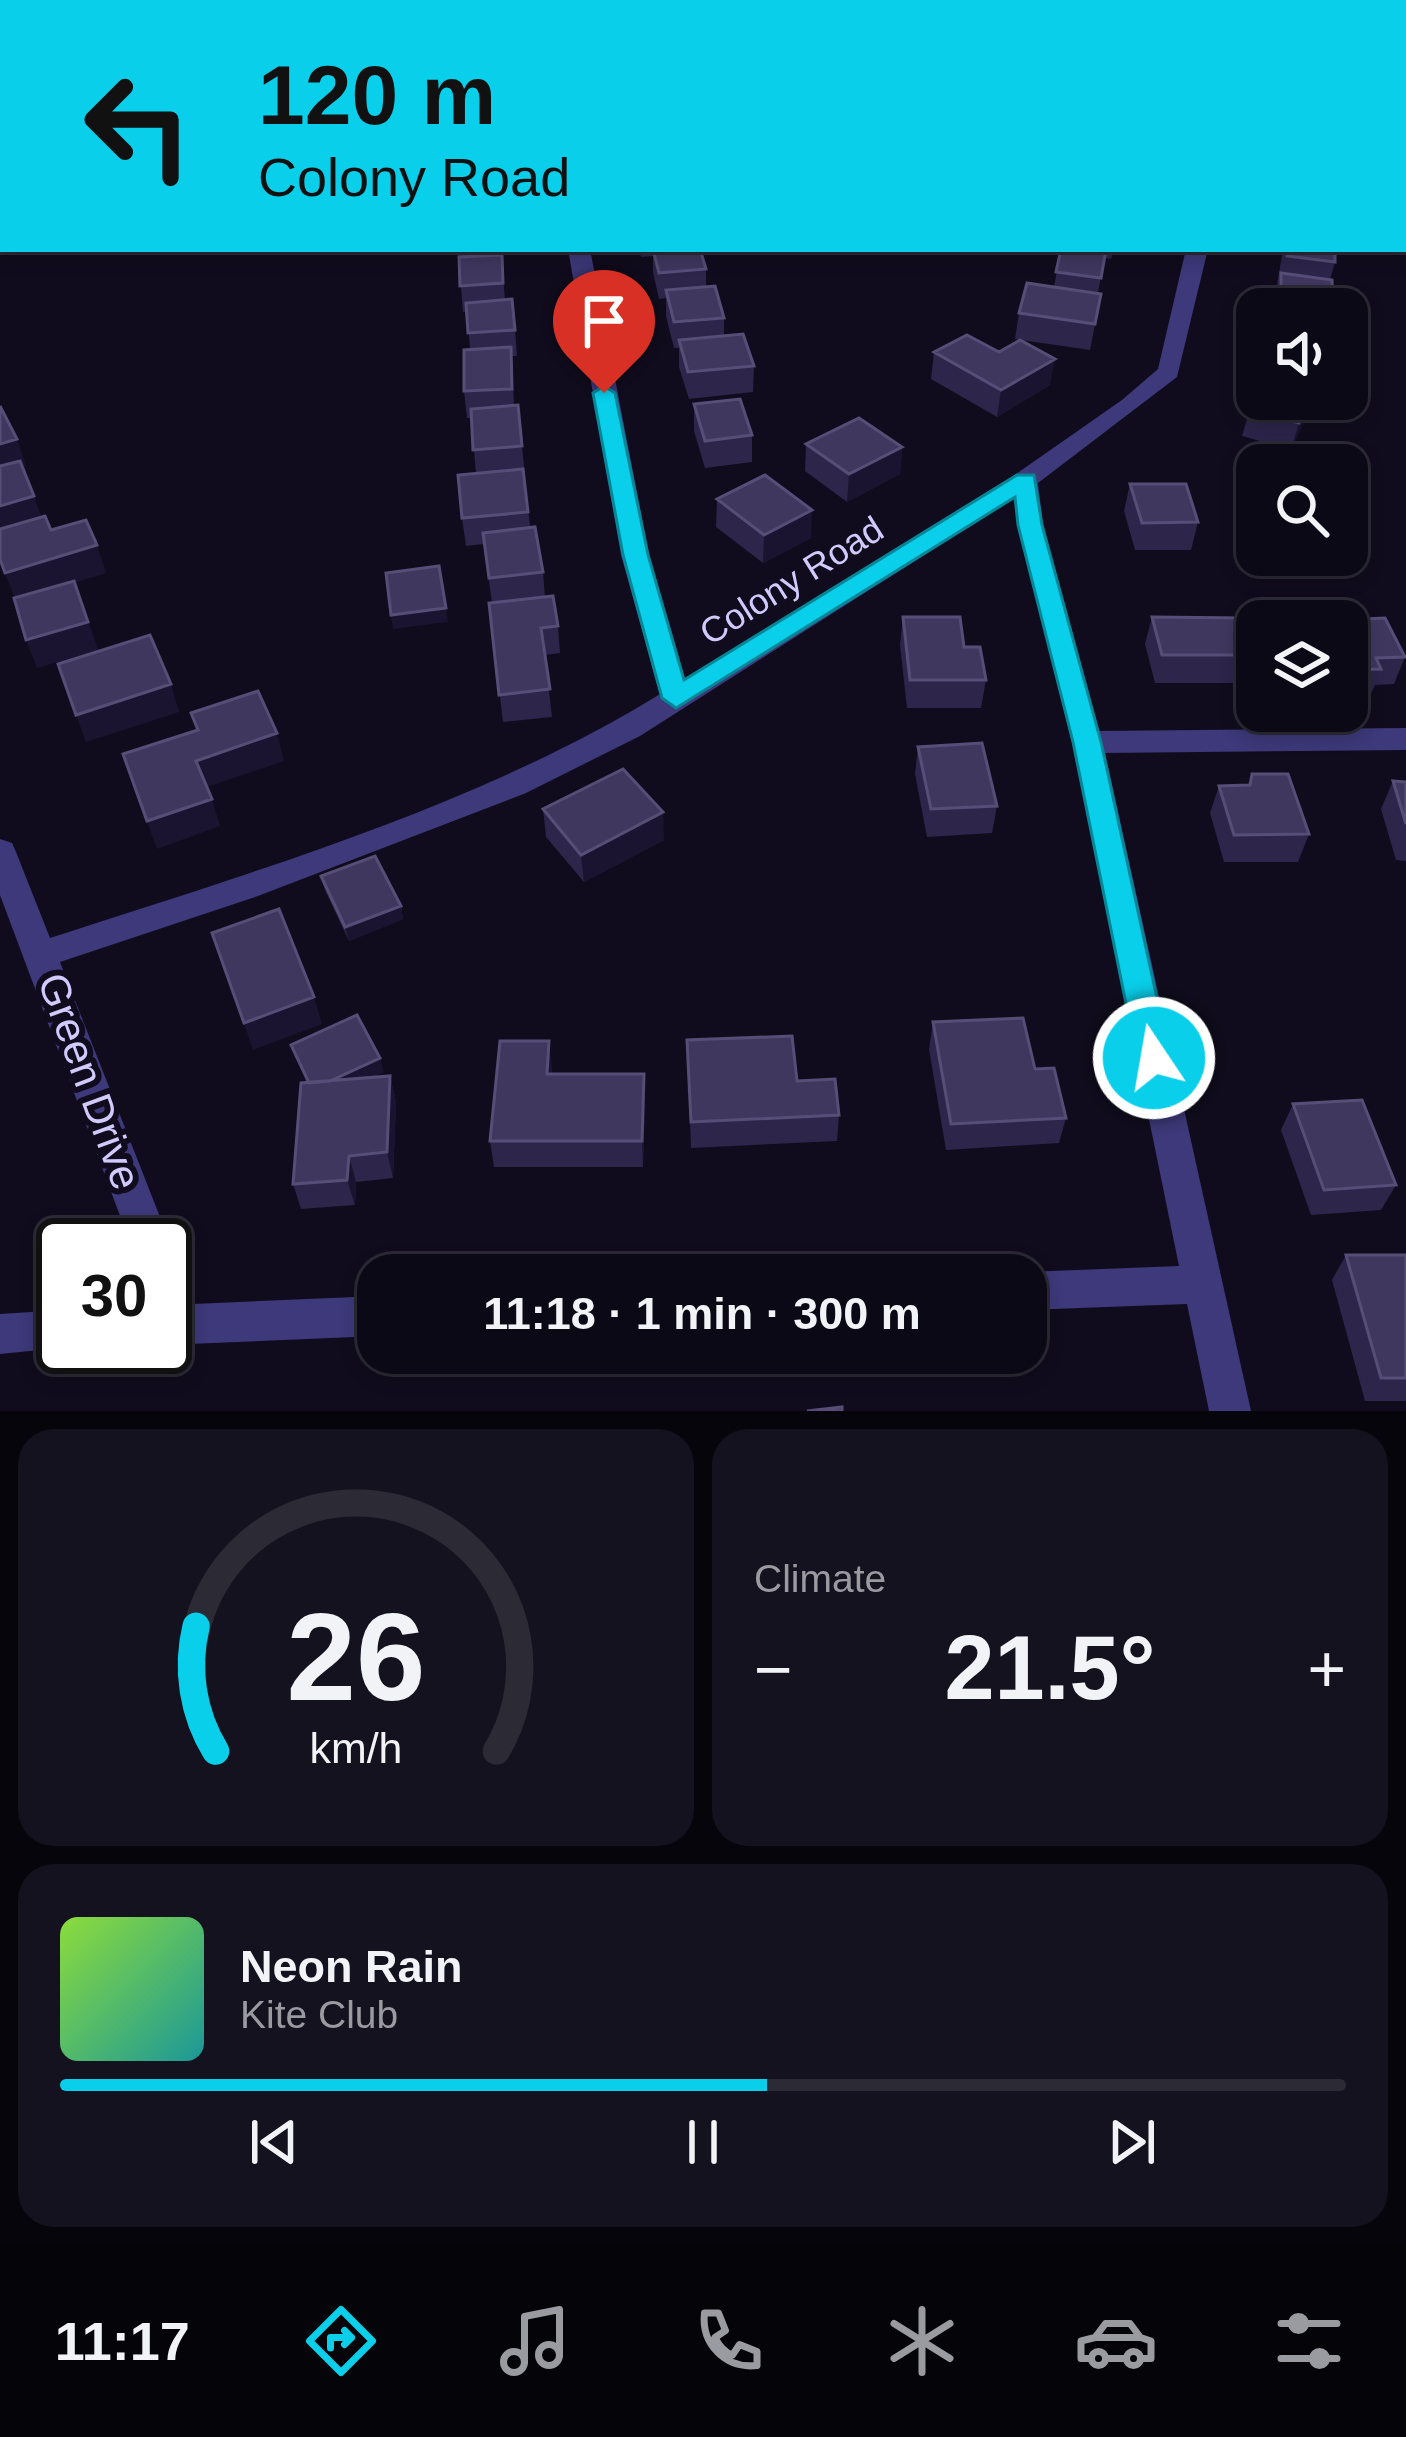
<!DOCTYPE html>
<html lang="en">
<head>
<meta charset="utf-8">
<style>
  :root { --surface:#0c0916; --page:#15121f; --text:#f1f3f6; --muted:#9a9aa1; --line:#2c2a35; --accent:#09cfea }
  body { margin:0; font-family:Arial,sans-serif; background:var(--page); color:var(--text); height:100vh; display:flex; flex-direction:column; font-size:45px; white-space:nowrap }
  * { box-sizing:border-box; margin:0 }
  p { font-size:39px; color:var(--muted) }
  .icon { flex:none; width:66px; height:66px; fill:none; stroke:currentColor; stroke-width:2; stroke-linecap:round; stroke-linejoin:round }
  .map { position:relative; height:1411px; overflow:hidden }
  .drawer { display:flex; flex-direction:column; gap:18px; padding:18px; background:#07050c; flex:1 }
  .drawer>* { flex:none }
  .banner { position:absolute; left:0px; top:0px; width:1407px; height:252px; box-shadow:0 6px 18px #0003,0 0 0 3px var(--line); background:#09cfea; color:#111; overflow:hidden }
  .controls { position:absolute; left:1236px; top:288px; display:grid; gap:24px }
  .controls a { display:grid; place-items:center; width:132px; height:132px; border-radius:24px; background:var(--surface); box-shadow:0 6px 18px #0003,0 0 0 3px var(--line); font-size:60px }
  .speed { position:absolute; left:36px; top:1218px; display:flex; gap:24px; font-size:60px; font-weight:700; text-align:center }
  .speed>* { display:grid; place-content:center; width:156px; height:156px; border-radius:50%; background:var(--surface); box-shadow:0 6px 18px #0003,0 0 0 3px var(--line); line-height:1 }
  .speed .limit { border:6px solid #111; border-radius:18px; background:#fff; color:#111 }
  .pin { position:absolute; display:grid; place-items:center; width:102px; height:102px; color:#fff; margin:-123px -51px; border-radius:50% 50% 50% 0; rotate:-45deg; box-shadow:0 0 12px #0007 }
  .pin .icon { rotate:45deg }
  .me { position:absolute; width:132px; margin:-66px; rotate:348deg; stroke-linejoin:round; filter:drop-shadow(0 0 9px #0008) }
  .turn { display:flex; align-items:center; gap:42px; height:252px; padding:0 60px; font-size:54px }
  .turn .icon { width:156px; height:156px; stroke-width:2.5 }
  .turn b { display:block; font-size:84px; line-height:102px }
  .big { font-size:90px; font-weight:800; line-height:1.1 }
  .drawer .tile { flex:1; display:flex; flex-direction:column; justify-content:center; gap:18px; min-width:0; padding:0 42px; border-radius:36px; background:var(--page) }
  .drawer .dial { align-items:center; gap:0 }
  .dial svg { height:312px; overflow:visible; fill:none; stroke:var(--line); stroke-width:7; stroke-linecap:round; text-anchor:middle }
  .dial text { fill:var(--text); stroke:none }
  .song { display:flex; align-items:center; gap:36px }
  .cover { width:144px; height:144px; border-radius:18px; background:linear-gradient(135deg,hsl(90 70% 55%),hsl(180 70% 35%)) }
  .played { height:12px; border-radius:6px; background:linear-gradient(90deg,var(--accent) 55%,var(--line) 55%) }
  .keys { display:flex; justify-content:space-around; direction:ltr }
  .heat { display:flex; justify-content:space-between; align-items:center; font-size:66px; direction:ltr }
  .drawer .tiles { flex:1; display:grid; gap:18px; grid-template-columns:1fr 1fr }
  .tile:last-child { grid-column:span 2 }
  .trip { position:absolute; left:357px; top:1254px; width:690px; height:120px; border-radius:36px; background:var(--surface); box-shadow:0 6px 18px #0003,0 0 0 3px var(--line); font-weight:800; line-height:120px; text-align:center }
  .menu { display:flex; height:192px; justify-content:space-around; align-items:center; background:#050409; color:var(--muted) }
  .menu .icon { width:84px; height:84px }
  .menu .current { color:var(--accent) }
  .menu b { font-size:54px; color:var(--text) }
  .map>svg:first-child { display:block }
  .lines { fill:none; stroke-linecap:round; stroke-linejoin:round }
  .stream { stroke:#0a1a38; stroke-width:8 }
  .minor { fill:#3d397a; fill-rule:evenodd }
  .wall { fill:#2d254a }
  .shaded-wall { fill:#1a1430 }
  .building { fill:#3f375e; stroke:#564e77; stroke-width:3 }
  .route { fill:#09cfea; stroke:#068798; stroke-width:3 }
  .labels { text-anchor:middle; stroke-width:12; stroke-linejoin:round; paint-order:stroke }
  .street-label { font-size:36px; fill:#d1cafd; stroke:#100c1d }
  .near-street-label { font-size:42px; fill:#d1cafd; stroke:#100c1d }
</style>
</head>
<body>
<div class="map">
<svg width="1406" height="1411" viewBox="0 0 1406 1411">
  <rect width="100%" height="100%" fill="#100c1d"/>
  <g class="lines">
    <path class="stream" d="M220 0 252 3
      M1001 0 1008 3
      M162 3 192 0
      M308 3 320 0"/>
    <path class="minor" d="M0 150H3V162H0Z
      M568 249H590L649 555 685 679 1016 474 1122 400 1158 369 1186 249H1208L1177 377 1038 483 1043 525 1099 731 1406 728V750L1105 753 1251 1411H1209L1187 1304 1026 1310V1275H1018L1026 1272 1179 1266 1072 742 1014 498 640 736 526 793 258 896 60 962 171 1245 165 1258V1245H131L0 895V839L12 843 16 852 50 938C250 873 481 805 660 694L621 555Z
      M165 1265 179 1270 193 1304 378 1296V1336L165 1345Z
      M63 1310V1347H70L0 1354V1314Z"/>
  </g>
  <path class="wall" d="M458 249H501L505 300 515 330 517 356H512L514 406 518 405 530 527 543 572 545 597 558 626 560 653 545 655 552 717 503 722 489 603H492L484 544 466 546 462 518 476 473 471 418H467L464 391 470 349 467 312H463Z
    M639 249H700L706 269V287L724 318V336L754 366 753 392 689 399 679 367V348H674L666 316V298L659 299 653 272V256L641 257Z
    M1061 249H1114L1111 259 1104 258 1098 293 1101 294 1090 350 1015 339 1019 313 1054 287Z
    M1283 249H1335V262L1330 280H1332V309H1273Z
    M934 352 1050 385 997 417 931 379Z
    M1257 399H1312L1307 414 1291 450 1242 436 1250 409Z
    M694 404 752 435V462L705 468 694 431Z
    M806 444 902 447 900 474 847 502 805 471Z
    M1130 484 1198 522 1191 550H1135L1124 511Z
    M717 499 811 538 763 563 716 527Z
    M903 617 964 647 986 680 981 708H907L900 645Z
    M1152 617 1257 655 1248 683H1155L1145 644Z
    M1347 621 1405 657 1394 684 1375 685 1370 696 1347 697Z
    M918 747 997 806 992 833 927 837 915 774Z
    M1252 774 1309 834 1298 862H1224L1210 813 1219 786 1248 785Z
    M1393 781 1406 782V861L1396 860 1381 809Z
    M543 809 664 840 584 882 546 837Z
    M321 876 401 906 403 919 349 941 325 890Z
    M933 1022 1035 1069 1066 1118 1059 1143 946 1150 929 1049Z
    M687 1040 797 1081 839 1115 837 1141 691 1148Z
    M549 1041 552 1074 645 1100 643 1167H494L490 1141Z
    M291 1045 380 1058 383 1072 370 1078 390 1076 396 1102 393 1178 356 1182 355 1205 301 1209 293 1184 307 1083Z
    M1293 1104 1396 1185 1381 1210 1311 1215 1281 1130Z
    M1346 1255H1406V1401H1365L1332 1280Z"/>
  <path class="shaded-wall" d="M1055 359 1050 385 997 417 1001 390Z
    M1310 399H1312L1307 414 1291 450 1299 423Z
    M17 439 26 466 0 474V444Z
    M902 447 900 474 847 502 849 474Z
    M34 496 44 524 0 536V506Z
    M812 510 811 538 763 563 764 535Z
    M97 545 106 573 16 601 5 573Z
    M75 582 98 650 37 668 26 640Z
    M446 608 448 622 393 629 391 615Z
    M171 684 179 712 86 742 76 715Z
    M277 733 284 761 204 788 196 761Z
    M212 799 220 826 157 849 147 821Z
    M663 812 664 840 584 882 581 855Z
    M401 906 403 919 349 941 345 927Z
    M314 997 322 1024 253 1050 244 1023Z
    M549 1041 552 1067 550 1101 547 1074Z
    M380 1058 383 1072 316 1103 312 1089Z
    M644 1074 645 1100 643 1167 642 1141Z
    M390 1076 396 1102 393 1178 387 1152Z
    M349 1156 356 1182 355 1205 347 1180Z"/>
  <path class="building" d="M653 249H700L706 269 659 273Z
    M1061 249 1106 250 1101 278 1056 272Z
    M1287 249H1335V262L1287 256Z
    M502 255 503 283 460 286 459 257Z
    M1281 273 1332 280 1333 307 1281 301Z
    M1027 283 1101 294 1095 324 1019 313Z
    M715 286 724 318 674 322 666 290Z
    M512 299 515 330 468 333 466 303Z
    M743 334 754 366 688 372 679 340Z
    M967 335 999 352 1020 340 1055 359 1001 390 934 352Z
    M511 347 512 389 464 391V350Z
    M1257 395V399H1310L1299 423 1250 409Z
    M740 399 752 435 705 441 694 404Z
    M518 405 522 446 473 450 471 409Z
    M0 406 17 439 0 444Z
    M859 418 902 447 849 474 806 444Z
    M20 461 34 496 0 506V466Z
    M523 469 528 512 462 518 458 475Z
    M765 475 812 510 764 535 717 499Z
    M1130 484H1186L1198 522 1142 523Z
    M45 516 51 530 86 520 97 545 5 573 0 559V529Z
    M535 527 543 572 489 578 483 533Z
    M439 566 446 608 391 615 386 573Z
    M74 581 88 622 26 640 14 598Z
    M553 596 558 626 541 628 550 689 499 695 489 603Z
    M903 617H960L964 647H980L986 680H910Z
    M1152 617 1245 618 1257 655H1162Z
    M1385 618 1405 657 1376 658 1381 669 1347 670V621H1316Z
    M150 635 171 684 76 715 58 664Z
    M258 691 277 733 196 761 212 799 147 821 123 754 198 730 191 713Z
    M982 743 997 806 931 809 918 747Z
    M623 769 663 812 581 855 543 809Z
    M1252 774H1288L1309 834 1234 835 1219 786 1250 785Z
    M1393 781 1406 782V824Z
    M375 856 401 906 345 927 321 876Z
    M279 909 314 997 244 1023 212 933Z
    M357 1015 380 1058 330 1081 309 1083 291 1045Z
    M1023 1018 1035 1069 1054 1068 1066 1118 951 1124 933 1022Z
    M792 1036 797 1081 835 1079 839 1115 691 1122 687 1040Z
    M500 1041H549L547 1074H644L642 1141H490Z
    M390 1076 387 1152 349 1156 347 1180 293 1184 301 1083Z
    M1362 1100 1396 1185 1324 1190 1293 1104Z
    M1346 1255H1406V1378H1381Z
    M842 1407V1411H807Z"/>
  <path class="route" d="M604 386 615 393 648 555 684 680 1017 475H1034L1042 525 1101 742 1170 1058 1165 1068 1154 1072 1142 1068 1137 1058 1073 742 1018 525 1015 497 676 708 662 698 623 555 593 393Z"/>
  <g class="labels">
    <g class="street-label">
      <text transform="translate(791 580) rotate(-32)" y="13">Colony Road</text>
    </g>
    <g class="near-street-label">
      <text transform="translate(90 1081) rotate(70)" y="15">Green Drive</text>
    </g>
  </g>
</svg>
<div class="controls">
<a><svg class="icon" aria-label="sound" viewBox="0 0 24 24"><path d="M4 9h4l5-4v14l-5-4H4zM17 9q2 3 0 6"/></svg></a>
<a><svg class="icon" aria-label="search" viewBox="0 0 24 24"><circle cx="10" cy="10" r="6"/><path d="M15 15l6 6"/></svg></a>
<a><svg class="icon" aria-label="layers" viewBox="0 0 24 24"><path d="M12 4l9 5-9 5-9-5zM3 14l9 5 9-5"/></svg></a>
</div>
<div class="speed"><div class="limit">30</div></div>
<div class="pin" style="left:604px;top:393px;background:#d93025"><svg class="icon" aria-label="arrive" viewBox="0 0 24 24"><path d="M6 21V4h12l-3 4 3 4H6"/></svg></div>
<svg class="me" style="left:1154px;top:1058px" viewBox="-20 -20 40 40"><circle r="17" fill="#09cfea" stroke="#fff" stroke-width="3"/><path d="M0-11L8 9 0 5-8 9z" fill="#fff"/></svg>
<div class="trip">11:18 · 1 min · 300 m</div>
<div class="banner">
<div class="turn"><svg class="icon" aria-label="left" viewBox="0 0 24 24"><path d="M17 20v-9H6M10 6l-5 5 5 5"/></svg><div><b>120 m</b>Colony Road</div></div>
</div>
</div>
<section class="drawer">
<div class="tiles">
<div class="tile dial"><svg viewBox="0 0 100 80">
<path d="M14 69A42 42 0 1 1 86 69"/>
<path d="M14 69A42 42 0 0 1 9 37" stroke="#09cfea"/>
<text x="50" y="56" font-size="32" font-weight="700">26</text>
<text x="50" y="72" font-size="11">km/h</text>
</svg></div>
<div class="tile"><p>Climate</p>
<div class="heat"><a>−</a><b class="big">21.5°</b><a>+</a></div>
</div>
<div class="tile">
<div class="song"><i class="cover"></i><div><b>Neon Rain</b><p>Kite Club</p></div></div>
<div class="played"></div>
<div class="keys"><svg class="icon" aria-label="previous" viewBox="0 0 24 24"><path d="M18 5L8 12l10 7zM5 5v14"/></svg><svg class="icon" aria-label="pause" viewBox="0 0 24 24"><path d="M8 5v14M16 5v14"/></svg><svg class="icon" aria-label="next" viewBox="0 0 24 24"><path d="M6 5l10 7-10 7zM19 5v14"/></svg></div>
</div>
</div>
</section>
<nav class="menu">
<b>11:17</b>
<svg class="icon current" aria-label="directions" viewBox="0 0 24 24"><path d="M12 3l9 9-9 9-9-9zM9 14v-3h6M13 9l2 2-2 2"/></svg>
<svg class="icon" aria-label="music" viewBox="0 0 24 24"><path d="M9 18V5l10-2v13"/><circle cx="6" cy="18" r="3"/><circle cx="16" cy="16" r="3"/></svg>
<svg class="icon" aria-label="phone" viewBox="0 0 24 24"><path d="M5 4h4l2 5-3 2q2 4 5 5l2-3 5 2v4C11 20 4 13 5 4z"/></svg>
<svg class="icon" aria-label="climate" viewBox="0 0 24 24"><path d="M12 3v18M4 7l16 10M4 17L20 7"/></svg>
<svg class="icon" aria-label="car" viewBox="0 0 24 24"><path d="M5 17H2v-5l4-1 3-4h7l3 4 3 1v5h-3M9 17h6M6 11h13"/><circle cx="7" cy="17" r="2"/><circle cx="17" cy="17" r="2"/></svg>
<svg class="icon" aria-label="filters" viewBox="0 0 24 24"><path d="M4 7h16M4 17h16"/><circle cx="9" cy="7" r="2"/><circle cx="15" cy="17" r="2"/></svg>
</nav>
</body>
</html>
